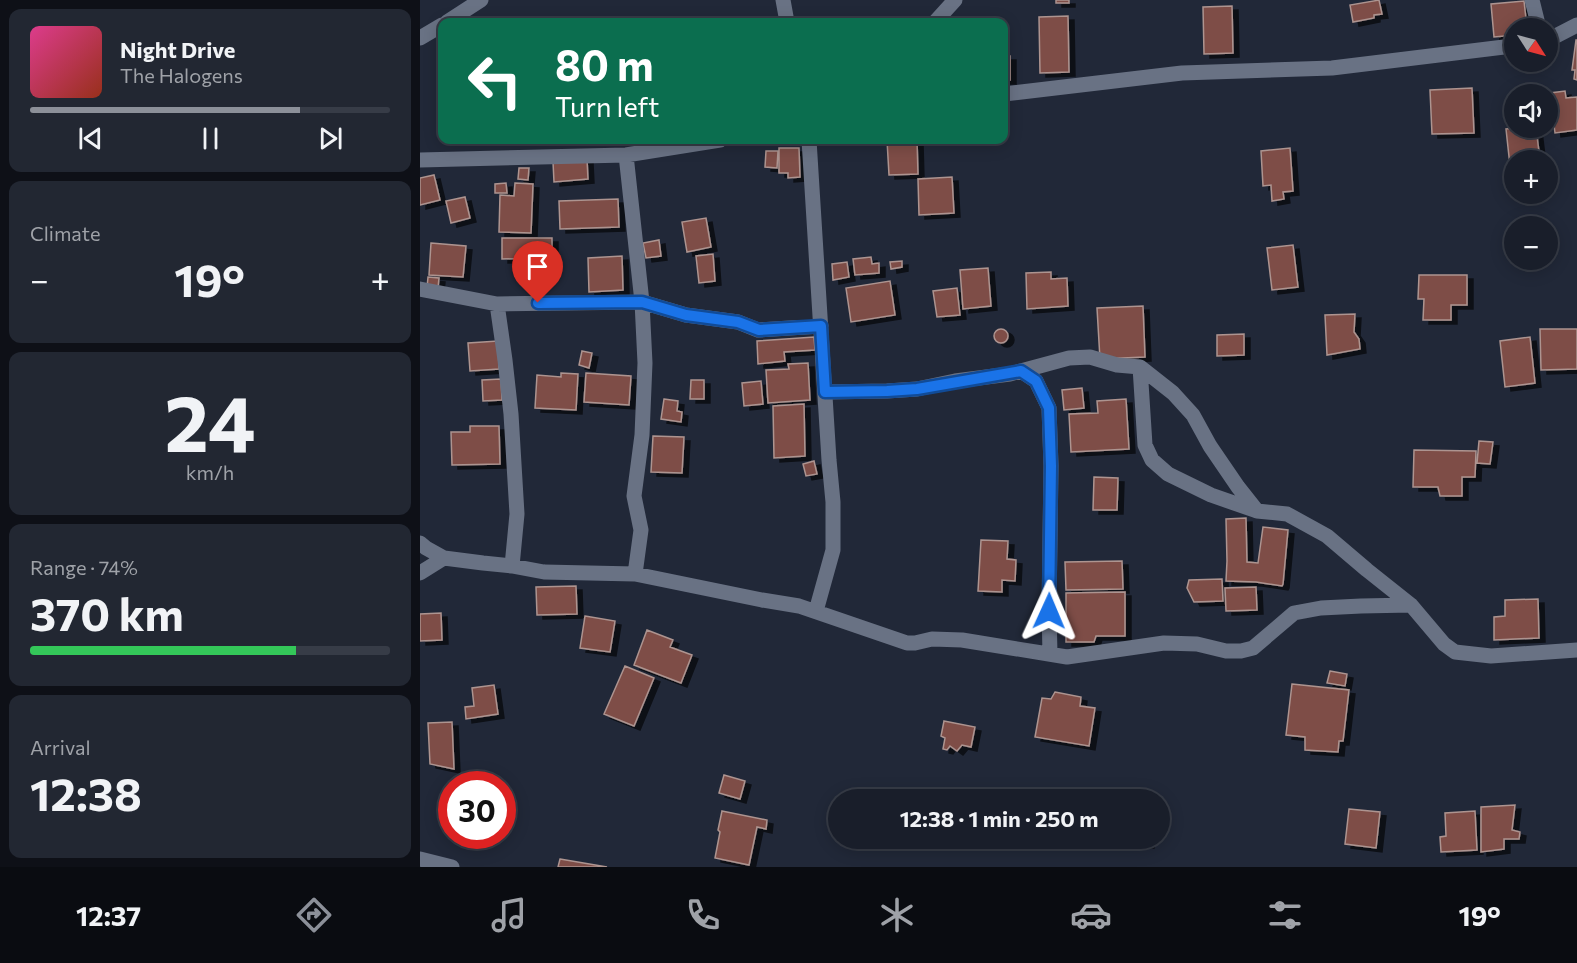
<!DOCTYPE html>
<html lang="en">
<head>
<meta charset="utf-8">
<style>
  :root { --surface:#191e2a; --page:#222732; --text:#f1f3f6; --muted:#9fa2a8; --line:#373c47; --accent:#8c9099 }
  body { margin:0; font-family:Commissioner,sans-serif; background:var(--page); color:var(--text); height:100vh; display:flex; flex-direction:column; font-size:22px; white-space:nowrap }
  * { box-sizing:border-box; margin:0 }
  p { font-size:20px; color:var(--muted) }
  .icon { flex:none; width:33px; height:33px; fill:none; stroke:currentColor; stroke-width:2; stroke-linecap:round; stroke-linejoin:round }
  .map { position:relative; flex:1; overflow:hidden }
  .side { display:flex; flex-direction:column; gap:9px; padding:9px; background:#0e1017; width:420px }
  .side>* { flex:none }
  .hud { position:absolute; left:18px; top:18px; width:570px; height:126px; border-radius:12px; box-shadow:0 3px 15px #0003,0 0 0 2px var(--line); background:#0b6e4f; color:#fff; overflow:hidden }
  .needle { width:39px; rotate:126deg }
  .controls { position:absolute; left:1084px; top:18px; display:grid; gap:12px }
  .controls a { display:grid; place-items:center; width:54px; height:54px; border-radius:50%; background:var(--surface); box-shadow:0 3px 15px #0003,0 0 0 2px var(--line); font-size:30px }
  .speed { position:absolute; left:18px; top:771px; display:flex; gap:12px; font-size:30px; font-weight:700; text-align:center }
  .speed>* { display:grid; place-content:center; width:78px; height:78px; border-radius:50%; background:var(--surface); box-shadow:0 3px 15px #0003,0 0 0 2px var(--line); line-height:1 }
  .speed .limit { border:9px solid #d22; background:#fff; color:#111 }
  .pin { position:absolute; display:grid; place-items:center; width:51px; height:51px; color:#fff; margin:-62px -26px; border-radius:50% 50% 50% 0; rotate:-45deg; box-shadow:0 0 6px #0007 }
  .pin .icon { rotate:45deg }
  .me { position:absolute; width:66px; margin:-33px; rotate:1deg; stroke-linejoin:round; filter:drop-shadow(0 0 4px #0008) }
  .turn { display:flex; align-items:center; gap:21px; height:126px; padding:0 18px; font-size:27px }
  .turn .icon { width:78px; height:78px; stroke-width:2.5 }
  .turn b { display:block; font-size:42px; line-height:51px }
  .big { font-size:45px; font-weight:700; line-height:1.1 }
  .side .tile { flex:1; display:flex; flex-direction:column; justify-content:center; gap:9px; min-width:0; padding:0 21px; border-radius:12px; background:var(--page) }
  .side .dial { align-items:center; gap:0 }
  .dial b { font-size:78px; line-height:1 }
  .song { display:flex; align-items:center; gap:18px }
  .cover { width:72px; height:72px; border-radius:9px; background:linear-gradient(135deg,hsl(330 70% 55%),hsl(10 70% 35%)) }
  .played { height:6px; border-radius:3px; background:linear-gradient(90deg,var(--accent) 75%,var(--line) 75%) }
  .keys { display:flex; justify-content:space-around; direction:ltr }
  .heat { display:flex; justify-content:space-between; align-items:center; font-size:33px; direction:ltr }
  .charge { height:9px; border-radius:4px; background:linear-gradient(90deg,#34c759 74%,var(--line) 0) }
  .trip { position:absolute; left:408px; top:789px; width:342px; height:60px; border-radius:30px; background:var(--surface); box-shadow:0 3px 15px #0003,0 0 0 2px var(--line); font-weight:700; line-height:60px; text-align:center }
  .tab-bar { display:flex; height:96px; justify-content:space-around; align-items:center; background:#0a0c11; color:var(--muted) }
  .tab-bar .icon { width:42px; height:42px }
  .tab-bar .selected { color:var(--accent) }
  .tab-bar b { font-size:27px; color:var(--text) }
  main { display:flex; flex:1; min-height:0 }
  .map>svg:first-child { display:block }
  .building { fill:#7e4d47; stroke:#ad9490; stroke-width:1.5; filter:url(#shadow) }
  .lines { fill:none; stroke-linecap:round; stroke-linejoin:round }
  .minor { stroke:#697284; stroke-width:15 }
  .route-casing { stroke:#114b97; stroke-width:15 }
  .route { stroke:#1a73e8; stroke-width:10 }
</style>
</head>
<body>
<main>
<section class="side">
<div class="tile">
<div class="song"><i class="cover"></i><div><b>Night Drive</b><p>The Halogens</p></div></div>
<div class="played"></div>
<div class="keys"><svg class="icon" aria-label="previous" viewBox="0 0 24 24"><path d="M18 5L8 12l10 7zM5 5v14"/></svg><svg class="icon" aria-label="pause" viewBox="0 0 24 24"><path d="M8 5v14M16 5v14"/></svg><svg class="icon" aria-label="next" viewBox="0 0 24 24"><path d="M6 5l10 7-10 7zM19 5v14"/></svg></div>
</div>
<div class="tile"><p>Climate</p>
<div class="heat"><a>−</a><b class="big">19°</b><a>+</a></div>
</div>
<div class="tile dial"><b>24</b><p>km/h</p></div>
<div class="tile"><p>Range · 74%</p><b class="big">370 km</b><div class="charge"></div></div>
<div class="tile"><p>Arrival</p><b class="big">12:38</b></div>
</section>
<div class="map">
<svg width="1157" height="867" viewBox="0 0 1157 867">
  <defs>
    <filter id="shadow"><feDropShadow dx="6" dy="4" stdDeviation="0" flood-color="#0009"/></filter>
  </defs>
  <rect width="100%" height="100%" fill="#212838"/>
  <path class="building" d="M636 0H649V3H636Z
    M959 0 962 14 954 15V18L933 22 930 5Z
    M1104 1 1107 28H1095V35L1074 37 1071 4Z
    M812 6 813 53 784 54 783 7Z
    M648 16 649 72 620 73 619 17Z
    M1156 40H1157V80L1154 79 1155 70H1152Z
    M584 56H590V80H584Z
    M1052 88 1054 133 1012 134 1010 90Z
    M1145 91 1146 98 1157 97V130L1135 133 1130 93Z
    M1096 128H1116L1120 160H1095V175H1091L1086 129Z
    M467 140H497L498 174 469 175Z
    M359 148H379L380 177 368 178V173H359Z
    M870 148 873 191 863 192 864 199 852 201 851 185 843 186 841 151Z
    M346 151H358L357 168 345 167Z
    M167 159 168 179 134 182 133 162Z
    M99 168H109L108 180 98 179Z
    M14 175 20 200 0 205V178Z
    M532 177 534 213 499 215 498 179Z
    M86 183 87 193H75V184Z
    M95 183 113 184 111 233 79 232 80 195 94 196Z
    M45 197 50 218 31 223 26 201Z
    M198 199 199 227 140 229 139 201Z
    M286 218 291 247 267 252 262 222Z
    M82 238H132V258L82 259Z
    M239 240 241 256 226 258 223 243Z
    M11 243 46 246 43 277 9 275Z
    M873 245 878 287 852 290 847 248Z
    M293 254 295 281 279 283 276 256Z
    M202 256 203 290 169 292 168 258Z
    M451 257 452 264 459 263V273L435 275 433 259Z
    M482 261V267L471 269 470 262Z
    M427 262 429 277 413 280 412 264Z
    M568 268 571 306 543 309 540 270Z
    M631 272V279L647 278 648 306 607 309 606 273Z
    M999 275H1047V305H1031V320H1003L1004 299H998Z
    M8 277 19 278 18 288H7Z
    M470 281 475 315 431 322 426 288Z
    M537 288 540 315 517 317 513 291Z
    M723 306 725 357 680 359 677 308Z
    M935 314 934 332 939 339 940 349 907 355 905 315Z
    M574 336a7 7 0 1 1 14 0a7 7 0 1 1-14 0Z
    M1120 329H1157V369L1121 370Z
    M824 334V355L797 356V335Z
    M394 337 395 350 364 352 365 361 338 364 337 341Z
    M1110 337 1115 383 1085 387 1080 341Z
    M78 341 79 369 50 371 48 343Z
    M162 351 172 353 169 368 159 365Z
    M388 363 390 400 348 403 346 370 369 369 368 364Z
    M141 373 158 374 156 410 115 408 117 375 141 377Z
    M166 373 211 376 209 405 164 402Z
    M81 379 82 400 63 401 62 380Z
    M271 380H284V399H270Z
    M341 381 343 404 324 406 322 383Z
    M662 388 664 408 644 410 642 390Z
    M244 399 258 401 257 411 262 412 261 422 241 419Z
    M706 399 709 449 651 452 649 414 678 413 677 401Z
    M384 404 385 456 354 458 353 406Z
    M50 426H79L80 464 32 465 31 432H50Z
    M233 436 264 437 262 473 231 472Z
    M1059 441 1073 442 1070 464 1057 463Z
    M994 450 1056 451 1055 477H1042V496H1020L1018 487H993Z
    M394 461 397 474 386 476 383 464Z
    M674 477 698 478 697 510H673Z
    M826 518 827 562 838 563 843 527 868 530 863 584 862 586 836 582 806 581 807 561 806 519Z
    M561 540 588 541 587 559 596 560 595 581 582 580V592L558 591Z
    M702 561 703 589 646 590 645 562Z
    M802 579 803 601 774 602 767 588 769 580Z
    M156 586 157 614 117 615 116 587Z
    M836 587 837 610 806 611 805 588Z
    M705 592V636H676L674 642H646V593Z
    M1118 599 1119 638 1074 640V617L1085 616V600Z
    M21 613 22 640 0 641V614Z
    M165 616 195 621 190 652 160 648Z
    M227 630 253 640 250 647 272 655 261 683 214 665Z
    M205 666 234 678 214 726 184 714Z
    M910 671 927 674 925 686 907 683Z
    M872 684 929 690 923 741H919L918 752 885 750V737L866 735Z
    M74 685 78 714 46 719 45 707 54 706 52 688Z
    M635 692 661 697 660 706 675 708 669 746 615 737 622 698 631 699Z
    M524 721 555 727 551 747 542 745 537 751 530 746 527 750 523 749 525 738 521 736Z
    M32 722 34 769 10 764 8 723Z
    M304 775 325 781 320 799 299 793Z
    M698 789 715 796 730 797V800H693Z
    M1095 805 1092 830 1100 832 1099 839H1084V849L1061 852V807Z
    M929 809 960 812 956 848 925 844Z
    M302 811 347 820 346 829 337 827 329 865 295 858 300 832 298 830Z
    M1055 811 1057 850 1021 852 1020 837 1026 836 1025 813Z
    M705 838H729L728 844H709Z
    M140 859 187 867H138Z"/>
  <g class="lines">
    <path class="minor" d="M363 0 367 22
      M1112 0 1117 20 1116 28
      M27 22 61 0
      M515 22 535 0
      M0 38 22 25
      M1128 40 1157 25
      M584 94 762 73 912 68 1084 47H1095
      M389 140 409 460 413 502V550L396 611
      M206 155 222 302 225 363 222 435 214 496 221 530 215 574
      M0 160 206 155 300 140
      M0 289 77 304 222 302 266 315 318 322 338 330 401 326
      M77 304 85 360 91 414 97 514 92 566
      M720 367 725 445 732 460 748 474 791 495 837 511
      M601 371 616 381 629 408 631 466 629 611 630 654
      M405 392 467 391 497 389 535 381 590 374 649 358 670 357 697 365 720 367 753 393 773 415 790 446 818 487 837 511 867 514 907 536 947 570 991 605 1024 644 1035 652 1071 656 1157 650
      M0 543 6 548 24 558 63 563 92 566 124 572 215 574 342 600 379 606 487 643H495L512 639 542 640 647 657 744 643 777 644 806 651H821L833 648 874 613 901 608 941 606 991 605
      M0 573 24 558
      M0 859 32 867"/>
  </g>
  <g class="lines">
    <defs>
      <path id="route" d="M118 303 222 302 266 315 318 322 339 330 401 326 405 392 467 391 497 389 601 371 616 381 629 408 631 466 629 611"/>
    </defs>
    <use href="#route" class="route-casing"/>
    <use href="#route" class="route"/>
  </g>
</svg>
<div class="controls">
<a><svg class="needle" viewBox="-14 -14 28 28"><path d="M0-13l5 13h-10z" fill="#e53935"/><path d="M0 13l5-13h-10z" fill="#9fa2a8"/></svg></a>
<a><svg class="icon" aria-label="sound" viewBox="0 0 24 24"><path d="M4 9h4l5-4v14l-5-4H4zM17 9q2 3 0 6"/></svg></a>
<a>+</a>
<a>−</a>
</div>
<div class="speed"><div class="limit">30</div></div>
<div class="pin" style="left:118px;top:303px;background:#d93025"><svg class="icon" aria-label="arrive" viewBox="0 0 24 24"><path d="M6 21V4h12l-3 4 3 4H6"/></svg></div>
<svg class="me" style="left:629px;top:611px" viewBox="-20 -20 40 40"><path d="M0-17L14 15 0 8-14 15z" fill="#1a73e8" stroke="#fff" stroke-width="4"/></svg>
<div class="trip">12:38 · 1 min · 250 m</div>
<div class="hud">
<div class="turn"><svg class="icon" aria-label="left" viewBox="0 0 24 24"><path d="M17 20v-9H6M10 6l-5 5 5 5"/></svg><div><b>80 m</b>Turn left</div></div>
</div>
</div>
</main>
<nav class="tab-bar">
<b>12:37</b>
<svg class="icon selected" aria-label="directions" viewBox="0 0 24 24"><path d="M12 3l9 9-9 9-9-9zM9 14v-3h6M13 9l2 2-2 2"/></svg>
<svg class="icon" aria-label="music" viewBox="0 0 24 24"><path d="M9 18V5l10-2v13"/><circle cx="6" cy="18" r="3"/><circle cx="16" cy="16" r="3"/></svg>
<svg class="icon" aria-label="phone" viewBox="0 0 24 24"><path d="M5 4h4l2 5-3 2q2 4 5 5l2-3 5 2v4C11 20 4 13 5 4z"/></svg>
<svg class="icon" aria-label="climate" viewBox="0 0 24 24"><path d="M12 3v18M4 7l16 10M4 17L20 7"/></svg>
<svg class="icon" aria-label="car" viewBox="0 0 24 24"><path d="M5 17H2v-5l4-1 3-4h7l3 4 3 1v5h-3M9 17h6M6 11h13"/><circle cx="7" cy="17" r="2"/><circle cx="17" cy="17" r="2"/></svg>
<svg class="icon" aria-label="filters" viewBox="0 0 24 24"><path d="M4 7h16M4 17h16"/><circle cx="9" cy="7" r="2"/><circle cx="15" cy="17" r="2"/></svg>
<b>19°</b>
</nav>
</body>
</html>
